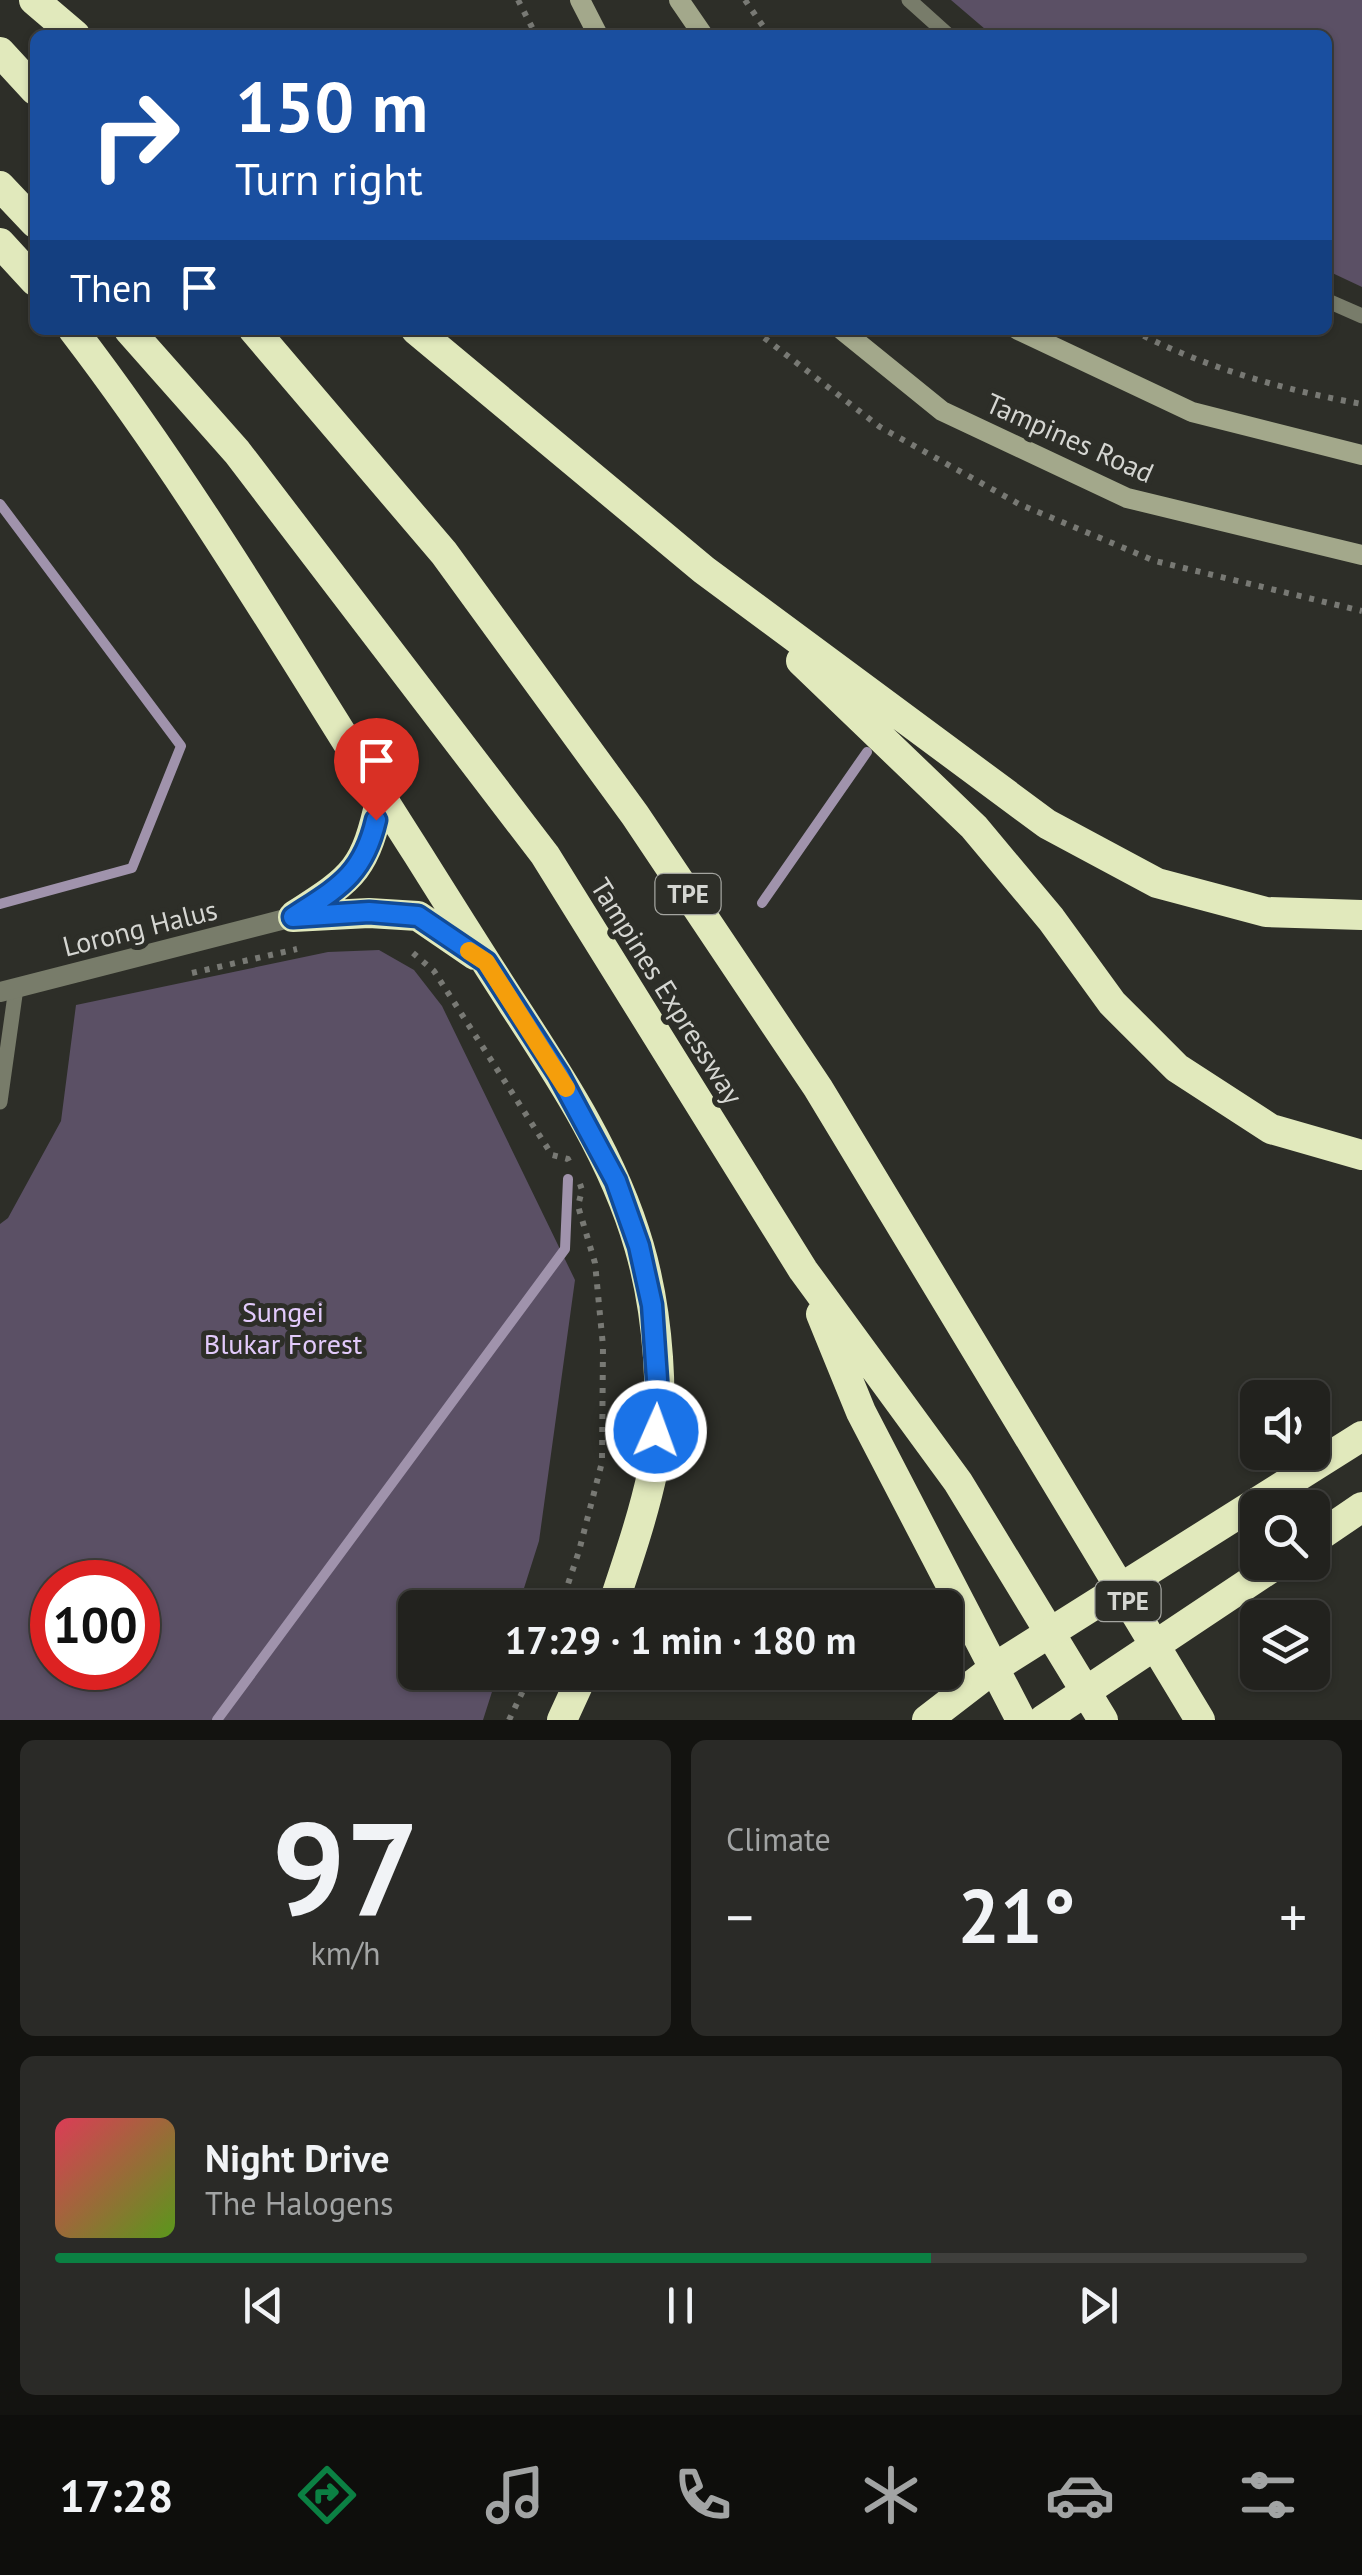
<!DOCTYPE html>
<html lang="en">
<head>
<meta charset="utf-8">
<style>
  :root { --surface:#22221e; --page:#2a2a27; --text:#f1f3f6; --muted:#a2a4a4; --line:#3f3f3c; --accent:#0b8043 }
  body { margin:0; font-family:"PT Sans",sans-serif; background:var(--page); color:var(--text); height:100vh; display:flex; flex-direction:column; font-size:38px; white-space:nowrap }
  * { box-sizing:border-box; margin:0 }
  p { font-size:32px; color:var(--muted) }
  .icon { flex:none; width:55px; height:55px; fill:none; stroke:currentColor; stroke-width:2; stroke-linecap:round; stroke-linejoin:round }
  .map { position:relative; height:1720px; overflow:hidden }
  .drawer { display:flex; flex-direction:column; gap:20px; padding:20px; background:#131310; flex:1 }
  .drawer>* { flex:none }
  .guide { position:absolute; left:30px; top:30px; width:1302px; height:305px; border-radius:15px; box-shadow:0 2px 8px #0004,0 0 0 2px var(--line); background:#1a4fa0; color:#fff; overflow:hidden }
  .tools { position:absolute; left:1240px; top:1380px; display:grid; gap:20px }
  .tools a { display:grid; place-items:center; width:90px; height:90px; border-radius:15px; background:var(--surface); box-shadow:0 2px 8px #0004,0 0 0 2px var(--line); font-size:50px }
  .speed { position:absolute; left:30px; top:1560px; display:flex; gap:20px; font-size:50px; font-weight:700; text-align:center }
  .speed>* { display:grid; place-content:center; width:130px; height:130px; border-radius:50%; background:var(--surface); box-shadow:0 2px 8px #0004,0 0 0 2px var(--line); line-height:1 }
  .speed .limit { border:15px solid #d22; background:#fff; color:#111 }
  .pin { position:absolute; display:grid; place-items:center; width:85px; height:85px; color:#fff; margin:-102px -42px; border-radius:50% 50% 50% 0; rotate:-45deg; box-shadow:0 0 10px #0007 }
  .pin .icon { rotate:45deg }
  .me { position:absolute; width:110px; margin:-55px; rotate:2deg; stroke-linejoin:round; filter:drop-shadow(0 0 8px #0008) }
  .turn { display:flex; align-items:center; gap:35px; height:210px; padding:0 40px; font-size:45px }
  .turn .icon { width:130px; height:130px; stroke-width:2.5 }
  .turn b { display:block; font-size:70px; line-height:85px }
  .then { display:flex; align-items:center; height:95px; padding:0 40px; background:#0003; gap:20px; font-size:38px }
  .big { font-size:75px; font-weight:600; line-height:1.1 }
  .drawer .widget { flex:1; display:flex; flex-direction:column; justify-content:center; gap:15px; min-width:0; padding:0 35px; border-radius:15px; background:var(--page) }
  .drawer .dial { align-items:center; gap:0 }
  .dial b { font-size:130px; line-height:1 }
  .song { display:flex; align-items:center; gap:30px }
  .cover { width:120px; height:120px; border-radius:15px; background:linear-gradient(135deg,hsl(350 70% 55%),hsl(90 70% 35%)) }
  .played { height:10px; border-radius:5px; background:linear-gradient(90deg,var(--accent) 70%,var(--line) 70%) }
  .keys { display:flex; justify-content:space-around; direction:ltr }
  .heat { display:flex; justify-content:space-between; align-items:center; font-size:55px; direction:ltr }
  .drawer .tiles { flex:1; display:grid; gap:20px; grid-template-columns:1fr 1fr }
  .widget:last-child { grid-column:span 2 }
  .trip { position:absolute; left:398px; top:1590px; width:565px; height:100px; border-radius:15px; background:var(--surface); box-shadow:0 2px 8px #0004,0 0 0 2px var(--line); font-weight:600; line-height:100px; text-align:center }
  .menu { display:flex; height:160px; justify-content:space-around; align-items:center; background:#0e0e0c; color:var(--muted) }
  .menu .icon { width:70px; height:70px }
  .menu .selected { color:var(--accent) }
  .menu b { font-size:45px; color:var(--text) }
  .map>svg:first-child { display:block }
  .green { fill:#5b5065; fill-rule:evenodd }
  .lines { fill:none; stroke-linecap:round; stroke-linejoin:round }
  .stream { stroke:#a093ac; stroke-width:10 }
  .path { stroke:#787974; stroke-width:6; stroke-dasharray:5 8; stroke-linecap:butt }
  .lane { stroke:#787c6a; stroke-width:15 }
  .street { stroke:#787c6a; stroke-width:20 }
  .secondary { stroke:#a3a88b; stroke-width:20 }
  .highway { stroke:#e1e9bc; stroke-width:30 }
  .highway-bridge { stroke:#e1e9bc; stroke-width:30 }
  .route-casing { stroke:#114b97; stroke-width:25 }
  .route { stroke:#1a73e8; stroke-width:18 }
  .slow { stroke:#f59e0b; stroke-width:18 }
  .labels { text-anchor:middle; stroke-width:10; stroke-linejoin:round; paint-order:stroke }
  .shield { fill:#2d2e28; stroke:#a3a49f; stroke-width:2.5 }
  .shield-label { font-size:25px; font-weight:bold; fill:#d5d6d2 }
  .street-label { font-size:28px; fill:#d5d6d2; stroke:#2d2e28 }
  .park-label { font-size:28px; fill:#e2cafb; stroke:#2d2e28 }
</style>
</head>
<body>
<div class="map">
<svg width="1362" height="1720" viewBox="0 0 1362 1720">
  <rect width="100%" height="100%" fill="#2d2e28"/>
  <path class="green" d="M951 0H1362V287L1328 271V35H992Z
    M379 950 414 970 442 1006 575 1280 539 1541 518 1607 415 1608V1672L498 1673 483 1720H0V1224L8 1218 61 1121 76 1005 328 952ZM52 1582H138V1668H52Z"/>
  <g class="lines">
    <path class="stream" d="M0 504 181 746 132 868 0 904
      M762 903 867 752
      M217 1720 565 1249 568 1179"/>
    <path class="path" d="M518 0 536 35
      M745 0 769 35
      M754 330 880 427 1019 504 1155 561 1362 611
      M1132 330C1203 367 1283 390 1362 404
      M413 953 434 971 552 1155 568 1159 570 1163
      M192 973 297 949
      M560 1608 579 1551 602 1462 603 1346 595 1263 578 1206 582 1190 580 1184
      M509 1720 532 1672"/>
    <path class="lane" d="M909 0 948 35
      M1328 301 1362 316
      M0 1102 16 988"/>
    <path class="street" d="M0 992 293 917"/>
    <path class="secondary" d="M580 0 598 35
      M679 0 703 35
      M842 330 942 411 1127 498 1362 555
      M1018 330 1192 412 1362 455"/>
    <path class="highway" d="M34 0 75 35
      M0 52 35 90
      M0 186 35 223
      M0 243 35 281
      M73 330C200 496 304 677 417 853 449 904 481 955 514 1006 563 1081 614 1159 639 1246 658 1311 666 1403 653 1470 643 1517 627 1563 612 1608
      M129 330 237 452 545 855 803 1270 958 1482 1103 1720
      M254 330 444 553 635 815 818 1088 1200 1720
      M416 330 704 570 1047 824 1157 883 1266 912 1362 915
      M801 661 974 827 1051 919 1112 1003 1177 1068 1271 1129 1362 1155
      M295 915C356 876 365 869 381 797
      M293 917 369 913 418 916 475 955
      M821 1314 861 1412 1021 1720
      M1312 1541 1362 1507
      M562 1720 584 1672"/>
    <path class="highway-bridge" d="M927 1720 997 1666 1362 1436
      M1043 1720 1280 1562"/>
  </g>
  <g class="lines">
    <defs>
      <path id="route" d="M376 820C363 876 337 888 293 917L369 912 418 916 486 962 559 1075 616 1181 639 1246 652 1305 658 1394 656 1431"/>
    </defs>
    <use href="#route" class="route-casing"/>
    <use href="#route" class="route"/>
    <path class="slow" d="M469 951 486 962 566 1088"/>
  </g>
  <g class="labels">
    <g class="shield">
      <rect x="655.5" y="874" width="65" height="40" rx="8"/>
      <rect x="1095.5" y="1581" width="65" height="40" rx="8"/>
    </g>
    <g class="shield-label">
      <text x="688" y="903">TPE</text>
      <text x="1128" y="1610">TPE</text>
    </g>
    <g class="street-label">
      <text transform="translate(1070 438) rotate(24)" y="10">Tampines Road</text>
      <text transform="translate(140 928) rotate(-14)" y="10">Lorong Halus</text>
      <text transform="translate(667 991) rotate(58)" y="10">Tampines Expressway</text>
    </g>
    <g class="park-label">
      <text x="283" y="1322">Sungei<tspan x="283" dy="32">Blukar Forest</tspan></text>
    </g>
  </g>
</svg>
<div class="tools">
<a><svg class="icon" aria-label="sound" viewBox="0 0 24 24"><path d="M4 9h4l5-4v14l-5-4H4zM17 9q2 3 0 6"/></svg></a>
<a><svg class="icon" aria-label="search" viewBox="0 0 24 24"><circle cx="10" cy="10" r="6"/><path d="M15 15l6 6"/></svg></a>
<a><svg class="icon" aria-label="layers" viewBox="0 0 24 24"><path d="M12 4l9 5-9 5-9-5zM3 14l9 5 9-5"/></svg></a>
</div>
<div class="speed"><div class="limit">100</div></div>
<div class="pin" style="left:376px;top:820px;background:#d93025"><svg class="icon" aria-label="arrive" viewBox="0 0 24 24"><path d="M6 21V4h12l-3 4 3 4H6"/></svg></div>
<svg class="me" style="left:656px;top:1431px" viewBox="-20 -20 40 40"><circle r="17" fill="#1a73e8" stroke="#fff" stroke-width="3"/><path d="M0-11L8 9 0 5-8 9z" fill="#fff"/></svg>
<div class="trip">17:29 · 1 min · 180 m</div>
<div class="guide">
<div class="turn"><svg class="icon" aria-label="right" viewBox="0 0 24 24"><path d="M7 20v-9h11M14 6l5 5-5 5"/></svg><div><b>150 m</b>Turn right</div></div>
<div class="then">Then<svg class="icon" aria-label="arrive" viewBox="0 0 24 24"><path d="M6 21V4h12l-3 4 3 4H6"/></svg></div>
</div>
</div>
<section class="drawer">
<div class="tiles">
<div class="widget dial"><b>97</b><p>km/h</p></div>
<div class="widget"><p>Climate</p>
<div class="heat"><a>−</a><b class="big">21°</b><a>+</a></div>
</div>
<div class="widget">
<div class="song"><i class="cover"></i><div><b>Night Drive</b><p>The Halogens</p></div></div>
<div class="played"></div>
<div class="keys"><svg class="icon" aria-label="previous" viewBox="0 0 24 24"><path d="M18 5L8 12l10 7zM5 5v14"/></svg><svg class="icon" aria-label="pause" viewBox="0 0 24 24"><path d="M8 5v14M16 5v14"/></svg><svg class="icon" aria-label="next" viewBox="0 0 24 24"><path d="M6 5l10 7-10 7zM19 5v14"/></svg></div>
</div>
</div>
</section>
<nav class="menu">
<b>17:28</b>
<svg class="icon selected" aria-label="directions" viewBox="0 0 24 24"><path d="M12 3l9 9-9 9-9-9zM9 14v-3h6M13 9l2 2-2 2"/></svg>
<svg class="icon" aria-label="music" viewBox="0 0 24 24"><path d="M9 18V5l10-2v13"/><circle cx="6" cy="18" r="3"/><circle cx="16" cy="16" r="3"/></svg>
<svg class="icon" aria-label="phone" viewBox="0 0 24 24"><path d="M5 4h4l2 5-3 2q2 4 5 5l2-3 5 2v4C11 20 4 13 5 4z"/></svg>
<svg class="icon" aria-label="climate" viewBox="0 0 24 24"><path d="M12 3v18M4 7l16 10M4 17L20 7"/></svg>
<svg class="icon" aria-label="car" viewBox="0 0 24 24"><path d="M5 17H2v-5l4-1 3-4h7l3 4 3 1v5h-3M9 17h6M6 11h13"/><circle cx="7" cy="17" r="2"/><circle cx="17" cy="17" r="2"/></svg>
<svg class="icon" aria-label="filters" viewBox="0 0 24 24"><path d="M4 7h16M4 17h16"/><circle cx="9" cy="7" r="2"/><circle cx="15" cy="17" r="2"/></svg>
</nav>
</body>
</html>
